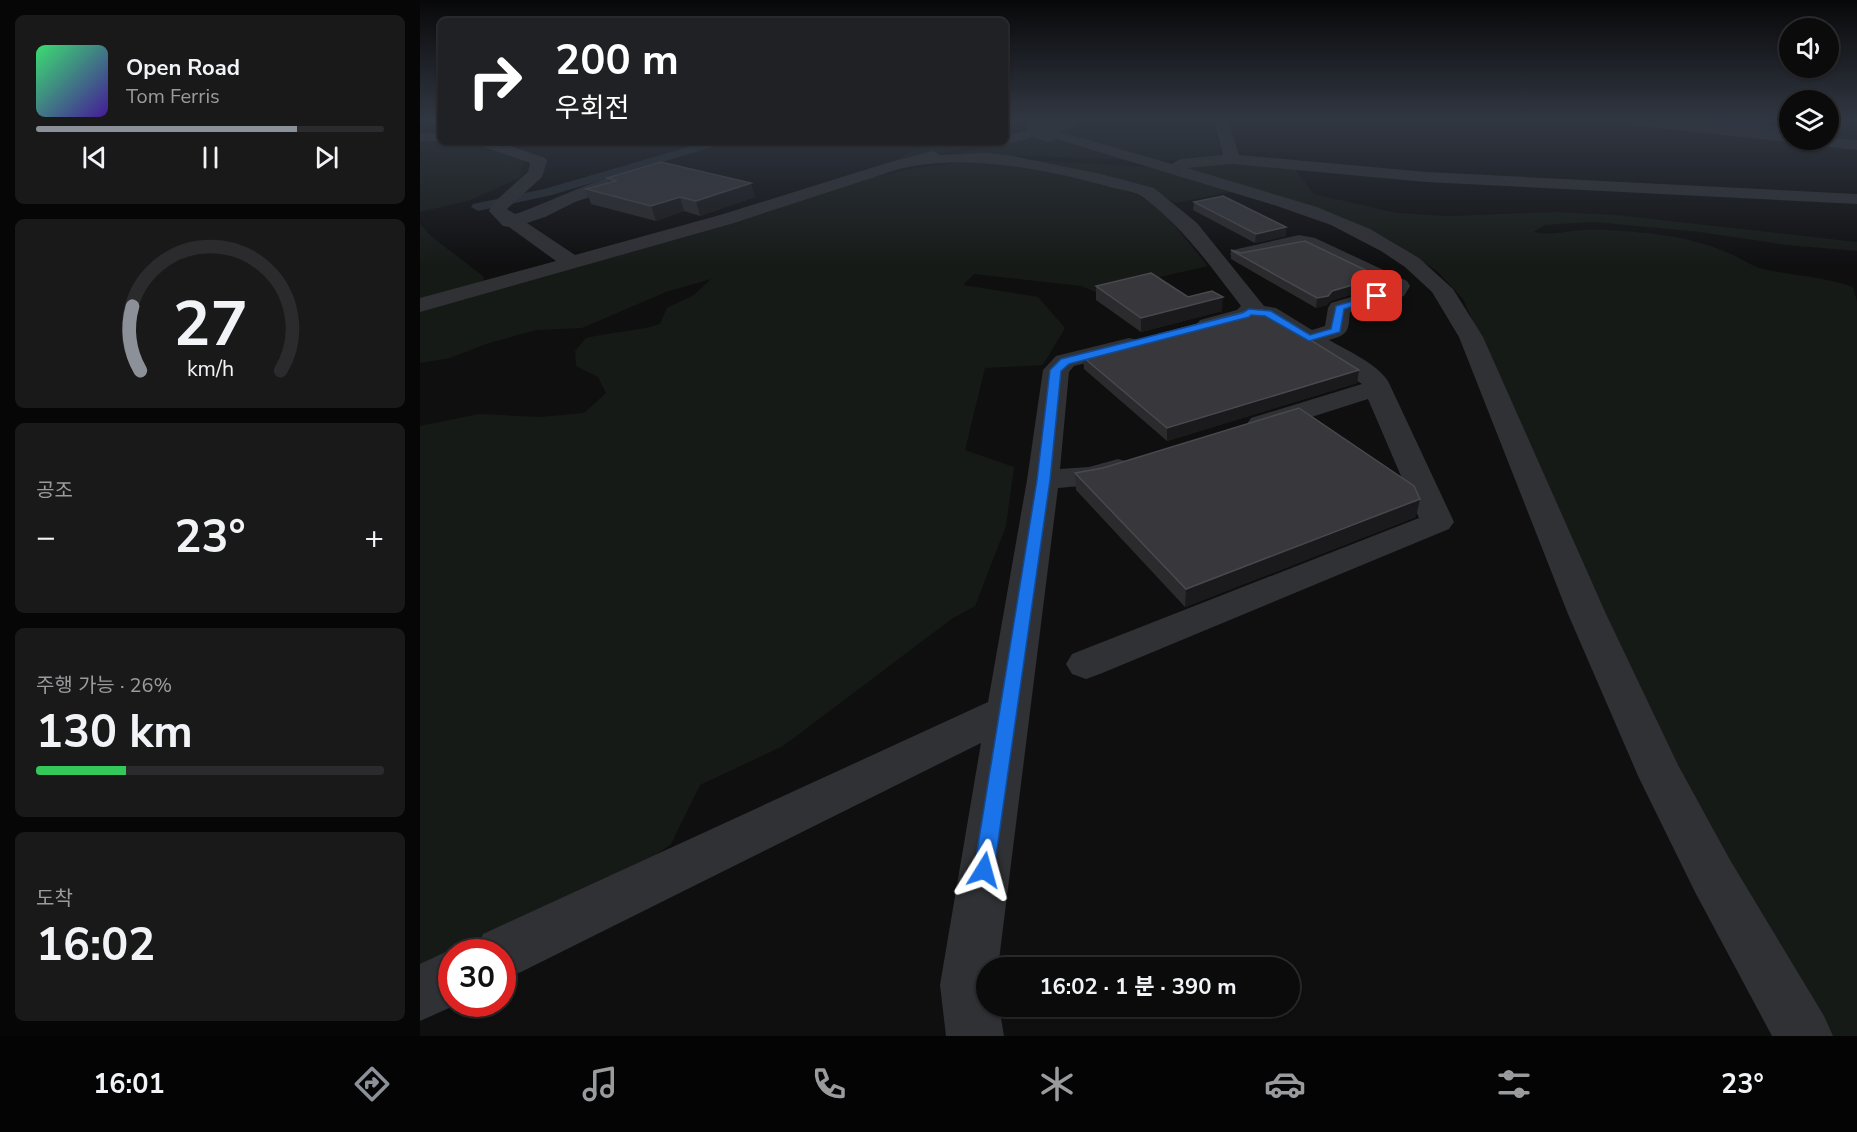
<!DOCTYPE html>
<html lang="ko">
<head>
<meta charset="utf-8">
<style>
  :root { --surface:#0b0b0c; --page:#19191a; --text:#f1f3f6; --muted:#9a9b9d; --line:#2b2b2d; --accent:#8c9099 }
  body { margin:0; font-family:"Nunito Sans","Noto Sans KR",sans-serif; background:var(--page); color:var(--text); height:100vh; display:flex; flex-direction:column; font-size:22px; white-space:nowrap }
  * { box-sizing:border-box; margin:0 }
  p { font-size:20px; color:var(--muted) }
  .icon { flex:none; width:33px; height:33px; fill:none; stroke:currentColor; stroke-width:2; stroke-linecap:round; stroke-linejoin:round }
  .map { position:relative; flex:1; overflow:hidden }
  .drawer { display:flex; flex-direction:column; gap:15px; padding:15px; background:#060607; width:420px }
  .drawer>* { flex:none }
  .guide { position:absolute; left:18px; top:18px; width:570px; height:126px; border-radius:9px; box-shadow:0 2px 4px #0004,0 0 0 2px var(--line); background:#202124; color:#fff; overflow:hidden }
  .buttons { position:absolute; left:1359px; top:18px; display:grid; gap:12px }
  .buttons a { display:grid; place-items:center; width:60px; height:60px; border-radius:50%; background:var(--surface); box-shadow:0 2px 4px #0004,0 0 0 2px var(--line); font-size:30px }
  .speed { position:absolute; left:18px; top:939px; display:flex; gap:12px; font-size:30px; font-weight:700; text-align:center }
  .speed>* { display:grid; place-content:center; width:78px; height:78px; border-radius:50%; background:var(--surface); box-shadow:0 2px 4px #0004,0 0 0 2px var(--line); line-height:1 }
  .speed .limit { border:9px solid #d22; background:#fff; color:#111 }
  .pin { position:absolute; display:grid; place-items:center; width:51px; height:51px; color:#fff; margin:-26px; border-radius:12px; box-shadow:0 3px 9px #0006 }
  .me { position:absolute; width:66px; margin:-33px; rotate:8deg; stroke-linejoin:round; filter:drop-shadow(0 0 4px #0008) }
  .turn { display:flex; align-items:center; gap:21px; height:126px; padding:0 18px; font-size:27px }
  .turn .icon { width:78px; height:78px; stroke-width:2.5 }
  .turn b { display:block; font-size:42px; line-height:51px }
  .big { font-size:45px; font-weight:700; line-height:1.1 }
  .drawer .card { flex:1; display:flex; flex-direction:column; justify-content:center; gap:9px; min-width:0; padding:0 21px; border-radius:9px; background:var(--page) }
  .drawer .dial { align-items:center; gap:0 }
  .dial svg { height:156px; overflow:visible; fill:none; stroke:var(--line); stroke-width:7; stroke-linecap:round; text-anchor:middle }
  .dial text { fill:var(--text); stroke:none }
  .song { display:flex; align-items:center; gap:18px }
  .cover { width:72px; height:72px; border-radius:9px; background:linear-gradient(135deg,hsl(140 70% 55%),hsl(260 70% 35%)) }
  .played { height:6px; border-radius:3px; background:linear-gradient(90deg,var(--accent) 75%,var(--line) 75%) }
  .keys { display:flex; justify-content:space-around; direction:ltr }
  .heat { display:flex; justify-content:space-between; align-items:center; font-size:33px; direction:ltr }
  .charge { height:9px; border-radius:4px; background:linear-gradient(90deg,#34c759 26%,var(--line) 0) }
  .trip { position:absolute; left:556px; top:957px; width:324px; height:60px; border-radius:30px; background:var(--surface); box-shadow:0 2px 4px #0004,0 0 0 2px var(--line); font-weight:700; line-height:60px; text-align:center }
  .dock { display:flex; height:96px; justify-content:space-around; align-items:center; background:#040405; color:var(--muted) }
  .dock .icon { width:42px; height:42px }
  .dock .on { color:var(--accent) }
  .dock b { font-size:27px; color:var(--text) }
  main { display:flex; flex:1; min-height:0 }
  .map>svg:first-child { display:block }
  .green { fill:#161a17 }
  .water { fill:#262d33 }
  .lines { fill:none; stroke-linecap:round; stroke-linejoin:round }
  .canal { fill:#262d33; fill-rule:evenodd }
  .minor { fill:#303135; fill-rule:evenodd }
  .minor-bridge { stroke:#303135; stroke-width:16 }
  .wall { fill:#2b2b2e }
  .shaded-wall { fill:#1a1a1c }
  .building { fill:#38383c; stroke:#48494e; stroke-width:1.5 }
  .route { fill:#1a73e8; stroke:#114b97; stroke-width:1.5 }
</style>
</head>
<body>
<main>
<section class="drawer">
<div class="card">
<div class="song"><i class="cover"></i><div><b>Open Road</b><p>Tom Ferris</p></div></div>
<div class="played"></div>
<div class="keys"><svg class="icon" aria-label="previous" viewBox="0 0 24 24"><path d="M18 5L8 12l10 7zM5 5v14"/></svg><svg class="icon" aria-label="pause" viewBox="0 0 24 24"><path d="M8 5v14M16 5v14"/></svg><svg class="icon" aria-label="next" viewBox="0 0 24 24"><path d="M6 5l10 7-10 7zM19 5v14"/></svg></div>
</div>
<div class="card dial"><svg viewBox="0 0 100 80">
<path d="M14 69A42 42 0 1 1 86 69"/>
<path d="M14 69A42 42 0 0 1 10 36" stroke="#8c9099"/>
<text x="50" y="56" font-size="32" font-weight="700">27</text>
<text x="50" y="72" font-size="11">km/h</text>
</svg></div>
<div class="card"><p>공조</p>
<div class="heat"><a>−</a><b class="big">23°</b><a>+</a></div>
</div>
<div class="card"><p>주행 가능 · 26%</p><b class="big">130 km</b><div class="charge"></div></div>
<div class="card"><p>도착</p><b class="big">16:02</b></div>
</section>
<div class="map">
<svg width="1437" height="1036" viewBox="0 0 1437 1036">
  <rect width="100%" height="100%" fill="#0f0f10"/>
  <path class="green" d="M676 121H793L801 155 740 161 633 132Z
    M618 135 706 160 611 156 524 157Z
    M0 139 55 143 105 160 101 169V177L51 200 0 212Z
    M507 141H573L480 163 474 160 510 144Z
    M609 160 730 167 811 192 756 203 732 191Z
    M545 162H579L641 174 712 192 740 208 788 266 675 292 662 286 554 274 543 285 618 297 645 328 623 365 565 368 545 450 594 467 586 526 555 606 533 618 363 746 280 785 251 844 201 881 45 952H32L0 973V426L59 414 120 417 164 413 186 393 178 377 156 366 155 351 166 338C191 332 215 332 240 324L247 308 274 295 291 279 246 292 162 328 116 330 66 344 30 358 0 363V311L444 179 502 167Z
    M809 163 873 167 894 194 977 213 1028 216 1135 212 1197 215 1437 242V251L1367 245 1279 232 1173 222 1125 225 1114 232C1131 236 1147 231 1164 230 1190 229 1217 232 1242 235 1266 238 1291 245 1313 255 1324 260 1335 268 1347 270 1376 276 1404 277 1433 287L1437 302V1036H1407L1253 769 1043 299 1017 271 955 233 922 217 752 166Z
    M0 224 11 236 64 277 63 283 0 301Z"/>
  <path class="water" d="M1248 121H1312L1369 127V134Z"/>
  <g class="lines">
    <path class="canal" d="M289 141H307L305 143 132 195 58 211 51 207 53 204 124 189Z"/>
    <path class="minor" d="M644 121H655L657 124 655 127 637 131 752 164 760 159 803 155 794 121H808L819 155 1006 172 1437 194V204L1006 182 812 164 767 168 897 207 950 229 999 258 1033 289 1063 337 1186 614 1258 765 1310 860 1404 1016 1413 1036H1352L1275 892 1219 778 1148 614 1039 337 1012 292 985 267 961 251 911 225 857 206 623 135 585 144 578 141H585V136Z
      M1204 121H1253L1370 134V140L1408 138 1437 140V150L1383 144 1376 140 1370 142 1211 125Z
      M0 133 21 134V141H26H0Z
      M54 141H76L125 158 127 161 122 177 87 209 95 214C120 207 194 169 215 174L217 178 215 182 155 202 125 217 107 223 155 255 300 215 467 163 513 151 520 155 566 153 588 155 681 174 734 188 777 223 844 306 856 308 892 330 905 326 908 308 911 303 965 287 884 247 820 260 813 258 810 254 813 250 879 235 895 238 987 281 990 286 984 296 930 312C928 332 929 334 909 340 928 351 956 363 968 381L1034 522 1029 529 680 674 666 679 652 674 646 664 652 654 999 518 948 399 841 433 831 430 827 424 831 418 942 384 843 320C822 319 801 335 780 330L776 325 780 320 817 310 821 306C791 267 764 228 724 198 716 191 700 190 690 187 626 169 544 153 479 169L314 223 0 312V298L136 261 89 227 83 226 69 211 72 204 108 172 110 163 56 144Z
      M709 338 718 340 721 345 718 350 654 366 649 372 640 469 669 467 698 459 709 462 713 468C701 485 658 486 638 488L578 968H567V1006H579L584 1036H526L520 985 561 743 101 972 82 979V952H55L63 934 568 702 607 480 623 370 636 356Z
      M32 949 39 952H32V1004H38L0 1021V964Z"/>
    <path class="minor-bridge" d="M614 129 630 134"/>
  </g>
  <path class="wall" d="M187 178 335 197 280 216 264 211 236 221 171 204 166 189 189 183Z
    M774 202 866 227V236L835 243 773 210Z
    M811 250 821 253 960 277 959 286 910 301 907 305 896 308 811 259Z
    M676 286 768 297 802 311 721 332 676 300Z
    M740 334 939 370 937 383 747 441 664 369 663 357 740 336Z
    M655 473 996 517 765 607 656 490Z"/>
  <path class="shaded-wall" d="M331 183 335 197 280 216 276 201Z
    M260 197 264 211 236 221 231 206Z
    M866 227V236L835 243 836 234Z
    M960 277 959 286 910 301 907 305 896 308 897 298 912 291Z
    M803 297 802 311 721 332V318Z
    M939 370 937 383 747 441V428Z
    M1000 499 996 517 765 607 766 589Z"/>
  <path class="building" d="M241 162 331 183 276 201 260 197 231 206 166 189 196 181 187 178Z
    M803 196 866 227 836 234 774 202Z
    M885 241 960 277 912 291 908 296 897 298 811 250 821 253Z
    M731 273 768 297 792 291 803 297 721 318 676 286Z
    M842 310 939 370 747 428 663 357 742 335 740 334 824 312Z
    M879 408 994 486 1000 499 766 589 655 473 683 468Z"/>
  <linearGradient id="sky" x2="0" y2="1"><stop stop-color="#080809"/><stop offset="0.45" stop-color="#313742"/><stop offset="1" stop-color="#313742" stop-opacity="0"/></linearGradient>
  <rect width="1437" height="266" fill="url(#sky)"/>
  <path class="route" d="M957 294 962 296 960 298 924 309 920 332 889 341 845 316 831 315 829 317 649 364 641 371 630 480 574 870 571 877 564 880 557 877 554 870 617 480 630 370 641 359 822 313 829 309 851 311 890 335 911 329 916 306Z"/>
</svg>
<div class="buttons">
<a><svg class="icon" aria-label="sound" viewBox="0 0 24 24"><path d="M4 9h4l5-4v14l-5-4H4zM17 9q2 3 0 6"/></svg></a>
<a><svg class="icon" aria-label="layers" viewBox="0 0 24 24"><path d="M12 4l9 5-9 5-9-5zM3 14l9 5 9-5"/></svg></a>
</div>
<div class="speed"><div class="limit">30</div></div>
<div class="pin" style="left:957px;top:296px;background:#d93025"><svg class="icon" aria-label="arrive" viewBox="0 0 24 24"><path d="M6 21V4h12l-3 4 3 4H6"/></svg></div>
<svg class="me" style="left:564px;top:870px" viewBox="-20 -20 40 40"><path d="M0-17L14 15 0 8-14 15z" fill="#1a73e8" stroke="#fff" stroke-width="4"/></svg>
<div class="trip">16:02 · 1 분 · 390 m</div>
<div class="guide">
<div class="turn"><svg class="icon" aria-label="right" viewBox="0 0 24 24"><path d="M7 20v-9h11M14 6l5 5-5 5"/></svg><div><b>200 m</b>우회전</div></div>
</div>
</div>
</main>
<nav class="dock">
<b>16:01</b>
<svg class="icon on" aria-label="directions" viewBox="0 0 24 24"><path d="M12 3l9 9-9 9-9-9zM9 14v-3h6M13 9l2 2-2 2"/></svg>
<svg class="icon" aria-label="music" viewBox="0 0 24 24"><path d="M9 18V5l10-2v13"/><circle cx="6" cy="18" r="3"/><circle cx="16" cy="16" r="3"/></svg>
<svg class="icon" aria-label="phone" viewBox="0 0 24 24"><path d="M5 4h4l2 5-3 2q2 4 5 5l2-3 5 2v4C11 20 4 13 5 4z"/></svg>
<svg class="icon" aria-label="climate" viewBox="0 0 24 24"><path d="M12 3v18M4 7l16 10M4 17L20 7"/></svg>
<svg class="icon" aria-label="car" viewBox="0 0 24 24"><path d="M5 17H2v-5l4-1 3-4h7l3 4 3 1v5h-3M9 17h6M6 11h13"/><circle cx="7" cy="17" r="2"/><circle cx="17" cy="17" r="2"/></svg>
<svg class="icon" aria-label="filters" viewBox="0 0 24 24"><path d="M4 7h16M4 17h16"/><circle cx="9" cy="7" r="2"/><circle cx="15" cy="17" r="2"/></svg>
<b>23°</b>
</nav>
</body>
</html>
